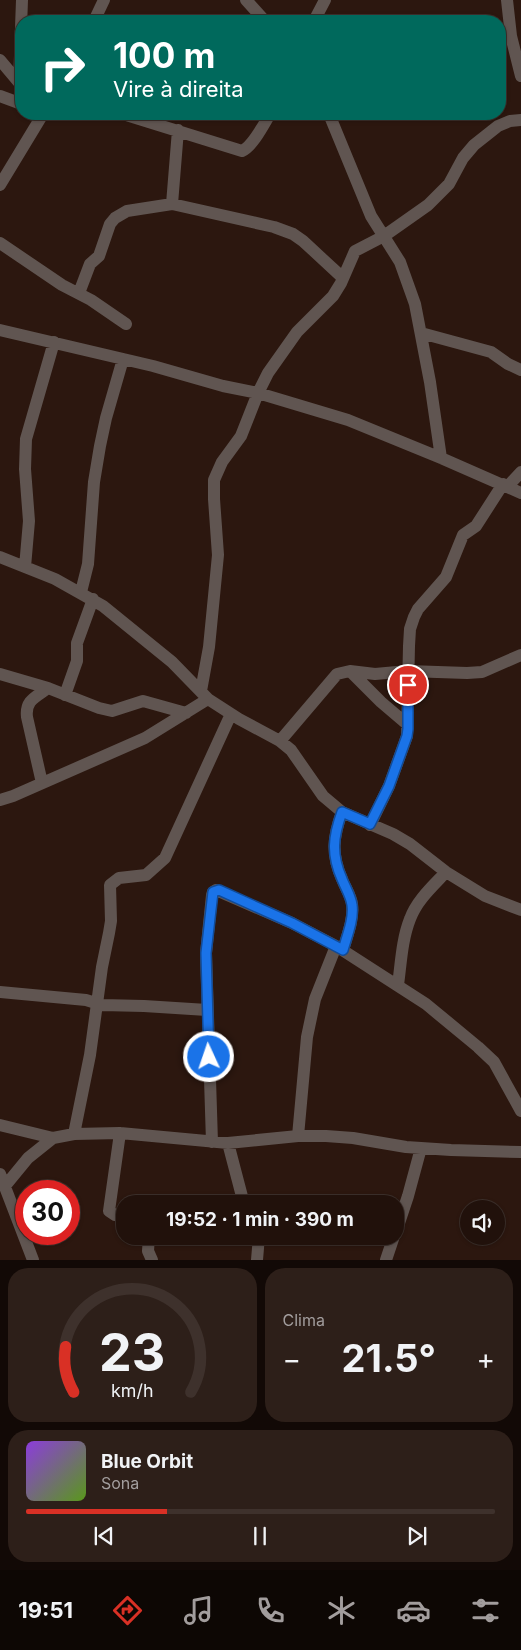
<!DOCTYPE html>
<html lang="pt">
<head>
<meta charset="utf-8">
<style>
  :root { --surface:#21110b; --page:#2d1f19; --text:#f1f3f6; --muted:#a29d9d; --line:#3e312c; --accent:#d93025 }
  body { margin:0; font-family:Inter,sans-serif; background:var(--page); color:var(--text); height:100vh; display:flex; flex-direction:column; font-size:19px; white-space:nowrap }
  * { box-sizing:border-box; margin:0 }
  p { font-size:16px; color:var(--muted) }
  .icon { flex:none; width:28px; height:28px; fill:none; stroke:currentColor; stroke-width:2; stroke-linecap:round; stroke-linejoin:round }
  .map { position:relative; height:1260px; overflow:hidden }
  .drawer { display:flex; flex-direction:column; gap:8px; padding:8px; background:#120906; flex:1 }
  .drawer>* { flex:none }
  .guide { position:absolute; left:15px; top:15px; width:491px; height:105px; border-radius:20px; box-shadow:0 1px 4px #0004,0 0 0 1px var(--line); background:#00695c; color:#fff; overflow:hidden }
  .controls { position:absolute; left:460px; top:1200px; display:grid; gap:10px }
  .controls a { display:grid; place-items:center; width:45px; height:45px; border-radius:50%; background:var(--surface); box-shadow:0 1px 4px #0004,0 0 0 1px var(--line); font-size:25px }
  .speed { position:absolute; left:15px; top:1180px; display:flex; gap:10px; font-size:25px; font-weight:700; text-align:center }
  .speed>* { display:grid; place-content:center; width:65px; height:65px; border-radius:50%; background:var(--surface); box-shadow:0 1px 4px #0004,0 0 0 1px var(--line); line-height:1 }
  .speed .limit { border:8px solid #d22; background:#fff; color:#111 }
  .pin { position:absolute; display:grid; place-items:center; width:42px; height:42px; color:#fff; margin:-21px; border:2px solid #fff; border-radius:50%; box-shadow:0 1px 5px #0007 }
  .me { position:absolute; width:55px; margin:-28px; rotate:357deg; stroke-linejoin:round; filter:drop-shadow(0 0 4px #0008) }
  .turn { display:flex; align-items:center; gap:18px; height:105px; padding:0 15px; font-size:22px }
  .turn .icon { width:65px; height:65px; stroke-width:2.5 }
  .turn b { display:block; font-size:35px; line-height:42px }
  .big { font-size:38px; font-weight:700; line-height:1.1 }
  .drawer .card { flex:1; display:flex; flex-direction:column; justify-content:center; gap:8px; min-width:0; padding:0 18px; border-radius:20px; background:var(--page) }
  .drawer .dial { align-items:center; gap:0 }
  .dial svg { height:130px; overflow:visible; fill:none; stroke:var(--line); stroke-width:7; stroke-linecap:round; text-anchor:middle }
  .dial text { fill:var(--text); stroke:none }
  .song { display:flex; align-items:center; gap:15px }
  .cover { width:60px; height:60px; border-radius:8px; background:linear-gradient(135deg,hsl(270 70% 55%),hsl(90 70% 35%)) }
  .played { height:5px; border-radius:2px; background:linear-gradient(90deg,var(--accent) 30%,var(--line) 30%) }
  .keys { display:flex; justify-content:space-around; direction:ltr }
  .heat { display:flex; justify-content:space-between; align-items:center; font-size:28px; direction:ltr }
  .drawer .tiles { flex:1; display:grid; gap:8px; grid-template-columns:1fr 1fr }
  .card:last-child { grid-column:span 2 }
  .trip { position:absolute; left:116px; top:1195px; width:288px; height:50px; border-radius:20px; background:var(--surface); box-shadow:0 1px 4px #0004,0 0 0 1px var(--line); font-weight:700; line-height:50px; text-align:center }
  .tabs { display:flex; height:80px; justify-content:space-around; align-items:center; background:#0d0704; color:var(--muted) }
  .tabs .icon { width:35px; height:35px }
  .tabs .active { color:var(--accent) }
  .tabs b { font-size:22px; color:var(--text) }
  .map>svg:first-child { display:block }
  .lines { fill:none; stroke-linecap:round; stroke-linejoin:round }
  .minor { stroke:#605551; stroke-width:12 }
  .route-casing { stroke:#114b97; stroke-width:12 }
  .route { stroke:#1a73e8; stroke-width:9 }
</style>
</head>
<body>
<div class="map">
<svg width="521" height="1260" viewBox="0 0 521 1260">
  <rect width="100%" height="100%" fill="#2c170f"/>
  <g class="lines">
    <path class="minor" d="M246 0 265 21
      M507 0 511 36 521 76
      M94 21 104 0
      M314 21 325 0
      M0 60 21 85
      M19 83 22 0
      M0 96 19 103 21 102
      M123 114 242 151C253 146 264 124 270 114
      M329 114 371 216 400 262 415 304 430 382 441 458
      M0 185 43 114
      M172 204 178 130
      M0 243 62 285 91 300 126 324
      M79 293 90 264 99 256 110 224 115 218 127 211 172 204 274 227 293 234 303 241 343 278
      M0 330 153 366 223 386 258 393 348 420 441 458 521 493
      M421 333 491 352 508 364 521 370
      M508 486 521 472
      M0 557 55 579 103 606 172 662 208 699 239 719 280 741 291 750 323 796 342 812 393 834 410 844 446 872 485 896 521 910
      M25 567 29 521 25 469 26 439 54 342
      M81 592 88 564 94 482 100 446 106 418 123 359
      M350 671 381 702 408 725
      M0 674 48 688 99 708 112 711 143 701 186 713
      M201 691 209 647 218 555 214 499V480L222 462 241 436 258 393 268 373 297 332 333 296 341 283 355 251 384 236 428 205 449 184 463 158 474 145 498 126 510 121 521 120
      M65 695 77 661V643L93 599
      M280 741 337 674 350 671 375 674 408 671 467 673 482 672 521 655
      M42 783 27 717C25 700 36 697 48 688
      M0 800 13 796 145 738 208 699
      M342 812C333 837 331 854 342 879 345 887 351 896 352 904 354 919 347 936 343 950
      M370 825 389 786 407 736 409 646 410 629 414 617 418 609 446 577 463 535 476 526 503 484
      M398 985C401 963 402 939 410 919 417 900 433 886 446 872
      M0 992 86 1000 102 1005 144 1006 207 1010
      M0 1125 53 1138 74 1134 120 1133 228 1143 298 1136H326L353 1138 406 1147 451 1150 521 1152
      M120 1133 109 1211 115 1215 125 1216
      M74 1134 90 1055 102 967 109 933 111 921 110 885 119 878 146 875 165 858 231 714
      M298 1136 307 1037 315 999 336 946
      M212 1142 206 953 212 895 213 892 216 890 292 923 336 946 426 1004 478 1047 494 1062 521 1111
      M228 1143 244 1204
      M0 1174 33 1260
      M5 1186 28 1158 53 1138
      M395 1235 408 1196 421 1148
      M149 1236 148 1251 152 1260
      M257 1260 259 1236
      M386 1260 394 1236"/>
  </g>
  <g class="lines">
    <defs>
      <path id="route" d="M209 1057 206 953 213 892 219 890 292 923 343 950C347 936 354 919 352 905 351 896 345 887 342 879 331 854 333 837 342 812L370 824 389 786 407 736 408 729V685"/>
    </defs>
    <use href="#route" class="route-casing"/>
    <use href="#route" class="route"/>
  </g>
</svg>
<div class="controls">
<a><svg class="icon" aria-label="sound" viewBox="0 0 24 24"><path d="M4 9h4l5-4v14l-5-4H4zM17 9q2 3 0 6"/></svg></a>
</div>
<div class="speed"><div class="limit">30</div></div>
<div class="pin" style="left:408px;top:685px;background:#d93025"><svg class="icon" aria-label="arrive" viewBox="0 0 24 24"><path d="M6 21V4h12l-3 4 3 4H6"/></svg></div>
<svg class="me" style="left:209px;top:1057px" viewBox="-20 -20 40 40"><circle r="17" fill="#1a73e8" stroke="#fff" stroke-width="3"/><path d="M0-11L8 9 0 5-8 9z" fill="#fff"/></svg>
<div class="trip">19:52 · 1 min · 390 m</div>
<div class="guide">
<div class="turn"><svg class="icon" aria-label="right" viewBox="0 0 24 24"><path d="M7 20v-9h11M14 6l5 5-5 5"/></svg><div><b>100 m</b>Vire à direita</div></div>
</div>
</div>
<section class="drawer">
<div class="tiles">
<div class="card dial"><svg viewBox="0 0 100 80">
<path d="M14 69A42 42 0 1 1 86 69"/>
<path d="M14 69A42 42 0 0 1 9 41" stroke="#d93025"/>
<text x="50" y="56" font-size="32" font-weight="700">23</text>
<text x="50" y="72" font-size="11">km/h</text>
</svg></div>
<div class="card"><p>Clima</p>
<div class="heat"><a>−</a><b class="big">21.5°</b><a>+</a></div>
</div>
<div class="card">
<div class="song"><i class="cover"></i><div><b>Blue Orbit</b><p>Sona</p></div></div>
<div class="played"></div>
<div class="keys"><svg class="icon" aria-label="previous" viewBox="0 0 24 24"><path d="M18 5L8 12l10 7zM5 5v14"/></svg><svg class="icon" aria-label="pause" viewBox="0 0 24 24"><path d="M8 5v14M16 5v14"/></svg><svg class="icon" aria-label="next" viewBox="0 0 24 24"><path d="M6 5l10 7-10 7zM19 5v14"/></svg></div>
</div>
</div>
</section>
<nav class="tabs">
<b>19:51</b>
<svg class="icon active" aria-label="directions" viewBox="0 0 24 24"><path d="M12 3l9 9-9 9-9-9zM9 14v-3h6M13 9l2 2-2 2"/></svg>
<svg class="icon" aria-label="music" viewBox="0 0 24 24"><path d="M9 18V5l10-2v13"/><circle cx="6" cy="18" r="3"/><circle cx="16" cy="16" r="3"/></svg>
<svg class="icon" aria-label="phone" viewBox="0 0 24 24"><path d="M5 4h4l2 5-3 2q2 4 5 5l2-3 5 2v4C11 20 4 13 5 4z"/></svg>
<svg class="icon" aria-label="climate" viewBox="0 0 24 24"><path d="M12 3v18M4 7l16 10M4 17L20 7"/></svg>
<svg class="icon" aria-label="car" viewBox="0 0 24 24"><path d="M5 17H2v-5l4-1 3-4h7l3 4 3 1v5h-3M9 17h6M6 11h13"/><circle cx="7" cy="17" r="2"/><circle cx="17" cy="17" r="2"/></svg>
<svg class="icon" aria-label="filters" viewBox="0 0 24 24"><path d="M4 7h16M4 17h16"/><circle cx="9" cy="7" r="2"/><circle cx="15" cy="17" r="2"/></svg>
</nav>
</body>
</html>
